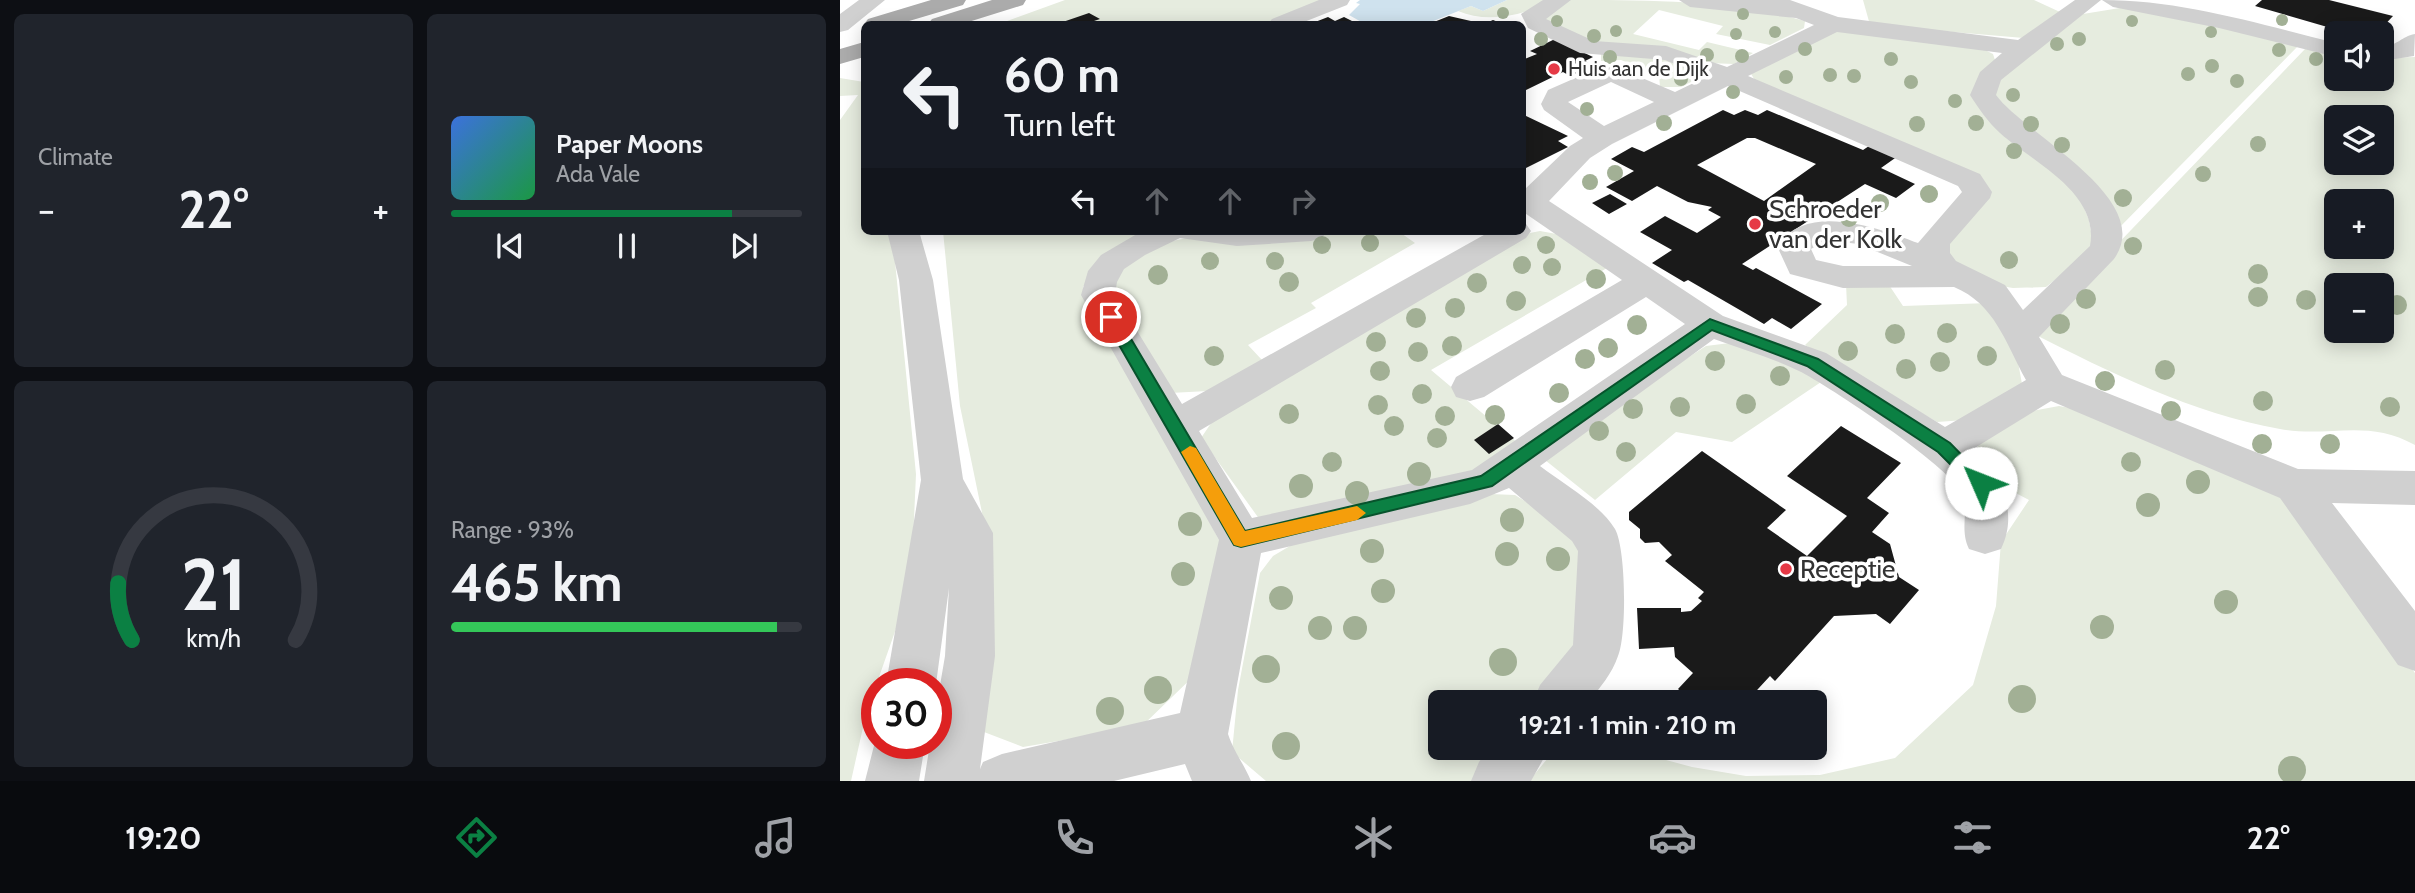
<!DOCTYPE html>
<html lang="en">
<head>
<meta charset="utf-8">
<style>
  :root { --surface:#171b24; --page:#20242c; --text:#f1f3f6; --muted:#9ea1a6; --line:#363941; --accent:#0b8043 }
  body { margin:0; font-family:Cabin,sans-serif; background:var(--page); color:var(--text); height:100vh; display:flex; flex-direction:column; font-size:26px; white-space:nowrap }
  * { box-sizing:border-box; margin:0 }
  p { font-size:23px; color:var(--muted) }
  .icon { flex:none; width:38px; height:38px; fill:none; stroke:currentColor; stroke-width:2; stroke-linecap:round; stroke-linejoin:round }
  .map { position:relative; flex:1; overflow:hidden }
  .side { display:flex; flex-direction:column; gap:14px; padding:14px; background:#0d0f14; width:840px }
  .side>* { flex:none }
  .top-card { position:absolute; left:21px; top:21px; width:665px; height:214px; border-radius:10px; box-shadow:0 4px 18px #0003; background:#171b24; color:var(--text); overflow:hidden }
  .fabs { position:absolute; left:1484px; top:21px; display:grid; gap:14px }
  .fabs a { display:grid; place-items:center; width:70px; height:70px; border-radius:10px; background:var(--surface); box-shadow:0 4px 18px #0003; font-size:35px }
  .speed { position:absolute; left:21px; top:668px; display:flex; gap:14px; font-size:35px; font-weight:700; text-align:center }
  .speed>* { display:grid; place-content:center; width:91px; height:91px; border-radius:50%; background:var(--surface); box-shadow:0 4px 18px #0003; line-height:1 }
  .speed .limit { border:10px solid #d22; background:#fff; color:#111 }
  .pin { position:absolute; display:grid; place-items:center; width:60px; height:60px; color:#fff; margin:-30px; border:4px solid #fff; border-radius:50%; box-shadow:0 2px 7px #0007 }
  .me { position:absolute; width:77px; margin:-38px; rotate:314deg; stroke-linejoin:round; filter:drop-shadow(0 0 5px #0008) }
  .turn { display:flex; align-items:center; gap:24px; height:147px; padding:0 28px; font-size:32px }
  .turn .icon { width:91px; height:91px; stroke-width:2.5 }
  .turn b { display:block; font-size:49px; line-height:60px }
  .lanes { display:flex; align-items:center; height:66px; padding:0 28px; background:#0003; justify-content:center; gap:35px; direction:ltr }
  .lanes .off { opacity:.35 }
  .big { font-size:52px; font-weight:800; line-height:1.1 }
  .side .tile { flex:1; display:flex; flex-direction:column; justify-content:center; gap:10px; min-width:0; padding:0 24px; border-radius:10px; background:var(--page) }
  .side .dial { align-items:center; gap:0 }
  .dial svg { height:182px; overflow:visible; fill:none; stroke:var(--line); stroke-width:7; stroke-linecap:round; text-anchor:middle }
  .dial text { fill:var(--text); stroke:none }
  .song { display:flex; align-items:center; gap:21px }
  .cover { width:84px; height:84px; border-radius:10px; background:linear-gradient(135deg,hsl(220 70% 55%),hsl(140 70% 35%)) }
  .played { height:7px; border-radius:4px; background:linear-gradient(90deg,var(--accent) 80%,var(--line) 80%) }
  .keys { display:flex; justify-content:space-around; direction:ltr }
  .heat { display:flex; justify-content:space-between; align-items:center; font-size:38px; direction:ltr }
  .charge { height:10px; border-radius:5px; background:linear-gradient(90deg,#34c759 93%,var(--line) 0) }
  .side .tiles { flex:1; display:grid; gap:14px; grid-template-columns:repeat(2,1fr) }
  .trip { position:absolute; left:588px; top:690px; width:399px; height:70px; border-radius:10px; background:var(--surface); box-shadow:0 4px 18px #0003; font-weight:800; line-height:70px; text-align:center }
  .tab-bar { display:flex; height:112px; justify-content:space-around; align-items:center; background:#090b0e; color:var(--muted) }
  .tab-bar .icon { width:49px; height:49px }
  .tab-bar .selected { color:var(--accent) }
  .tab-bar b { font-size:32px; color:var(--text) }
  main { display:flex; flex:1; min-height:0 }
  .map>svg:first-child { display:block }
  .green { fill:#e6ecdf; fill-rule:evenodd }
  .water { fill:#cfe2ee }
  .building { fill:#1a1a1a; fill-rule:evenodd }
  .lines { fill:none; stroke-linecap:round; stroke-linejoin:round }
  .minor { fill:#d0d0d0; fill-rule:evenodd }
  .major { fill:#ababab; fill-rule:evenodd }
  .tree { fill:#a2b095 }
  .route { fill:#0b8043; stroke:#07532c; stroke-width:2 }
  .slow { fill:#f59e0b }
  .poi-dot { fill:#e63946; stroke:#fff; stroke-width:2.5 }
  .labels { text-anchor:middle; stroke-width:7; stroke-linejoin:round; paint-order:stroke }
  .far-poi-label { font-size:21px; fill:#333; stroke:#fff; text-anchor:start }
  .poi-label { font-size:26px; fill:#333; stroke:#fff; text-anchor:start }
</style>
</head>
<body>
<main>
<section class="side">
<div class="tiles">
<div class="tile"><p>Climate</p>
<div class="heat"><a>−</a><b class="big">22°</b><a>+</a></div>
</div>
<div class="tile">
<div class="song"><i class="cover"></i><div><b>Paper Moons</b><p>Ada Vale</p></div></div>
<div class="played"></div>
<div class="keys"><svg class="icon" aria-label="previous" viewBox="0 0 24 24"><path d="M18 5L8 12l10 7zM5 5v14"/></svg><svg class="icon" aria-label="pause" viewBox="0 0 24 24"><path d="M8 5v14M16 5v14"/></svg><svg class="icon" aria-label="next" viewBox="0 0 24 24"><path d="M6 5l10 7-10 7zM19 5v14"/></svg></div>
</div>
<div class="tile dial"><svg viewBox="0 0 100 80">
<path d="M14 69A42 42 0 1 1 86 69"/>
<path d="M14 69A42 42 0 0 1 8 44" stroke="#0b8043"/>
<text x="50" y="56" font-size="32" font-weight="700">21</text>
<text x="50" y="72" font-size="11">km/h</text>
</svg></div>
<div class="tile"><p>Range · 93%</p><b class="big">465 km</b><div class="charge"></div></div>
</div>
</section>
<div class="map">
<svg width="1575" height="781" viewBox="0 0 1575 781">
  <rect width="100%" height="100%" fill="#fff"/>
  <path class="green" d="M225 0H486L428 24H159Z
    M667 0H713C685 15 648 24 618 11L631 6 643 11Z
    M728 0C804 0 893 0 965 21L964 28 930 45 876 34 883 26 819 10 793 34 859 50 867 42 913 53 894 64 867 63 751 43 701 18Z
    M1023 0H1194L1220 12 1184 38 1030 25Z
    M1286 7 1319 12 1458 46 1274 233 1155 106V81L1243 14Z
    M998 30 1137 46 1153 54 1155 60 1139 84 1237 190 1249 220 1254 249 1206 287 1173 288 1148 284 1108 262 1105 239 1146 188 917 84 910 72Z
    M1466 48 1496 56V79H1542V58L1575 57V445C1527 418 1489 438 1440 429 1352 413 1271 373 1192 333ZM1496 117H1542V163H1496ZM1496 201H1542V247H1496ZM1496 285H1542V331H1496Z
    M761 52 838 58 867 74 841 87H820L819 75 781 60 761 61Z
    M0 78 24 82V231H52L76 474 71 586 26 714 11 781H0V120L18 95 0 96Z
    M103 231H318L255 270 243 287 385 551 361 669 301 727 183 747 144 732 153 566 120 406Z
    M489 231H558L575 243 471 303 476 308 408 345 422 360 368 391 330 393 272 290 281 270 321 243 353 237H464Z
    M700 231 722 235 767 268 591 370 679 444 635 472 420 520 361 438 384 404 690 233Z
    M1047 282 1063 306 1149 303 1176 351 1182 384 1125 420 1097 422 965 345 1007 305 1006 284Z
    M890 343 967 369 984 380 892 442 836 432 755 500 705 460 708 448 866 346Z
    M1219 406 1236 409 1437 490 1575 673V781H689L717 747H788L789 750 852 767 906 776 980 775 1055 758 1133 685 1156 606 1161 542 1189 500 1151 480 1133 458 1139 443 1192 411Z
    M650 494 675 495 688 503 732 535 743 554 741 640 700 702H600V747H666L641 781H426L392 752 398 690 420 573 433 556 460 540Z"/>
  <path class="water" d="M520 0H667L643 11 631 6 586 24H525L509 15 520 4 516 3Z"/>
  <path class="building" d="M1422 0H1489L1553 16 1537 33H1508L1415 6Z
    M249 13 260 19 245 24H217Z
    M609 16 644 24 653 20 663 24H589Z
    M488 17 495 21 504 17 518 24H470Z
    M715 39 753 57 745 61 753 65 730 76 723 72 682 92V60L697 54 690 51Z
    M883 110 894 115 905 110 918 115 927 110 1023 150 1032 144 1058 156 1041 168 1075 184 1056 198 1025 184 902 264 913 270 916 268 982 304 951 329 932 318 924 324 848 280 844 282 812 263 832 250 800 232 825 216 857 233 881 217 868 210 872 207 848 202 817 186 792 201 766 187 794 171 771 159 792 147 804 152ZM907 138H915L976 164 924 201 857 165Z
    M682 114 728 136 718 141 728 147 682 170Z
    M770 194 787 204 769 214 752 203Z
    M658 424 674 438 649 454 634 440Z
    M1001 426 1061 463 1027 498 1049 513 1032 532 1050 544 1059 577 1079 590 1050 624 1036 614 994 616 935 681 930 676 906 702H853L838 689 853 673 835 657 834 647 799 649 797 608H841V612L851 611 862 601 858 598 864 592 825 561 832 555 819 542 805 543 800 538V529L789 520V512L862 451 946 510 927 528 967 556 1007 516 947 476Z"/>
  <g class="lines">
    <path class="minor" d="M19 0H45L8 30 0 32V14Z
      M479 0H510L507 5 459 24H428L432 19Z
      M703 0H731L706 19 754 41 826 46 887 67 974 25 956 18 850 7 839 0H950L998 17 1178 40 1235 0H1261L1161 80 1156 95C1184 134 1317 199 1274 259L1199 337 1222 375 1458 469 1575 471V505L1492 503 1575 611V671L1558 665 1440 498 1211 401 1133 449C1161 476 1179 512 1161 549L1145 554 1129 549C1119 529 1130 511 1121 492 1109 466 989 386 959 371 932 358 902 349 874 339L700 466C723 484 759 503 775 529 786 548 787 635 778 656 772 674 760 687 749 702H693L700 685 733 645 738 551 732 541 669 488 630 504 421 553 388 734C394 752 404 764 411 781H352L345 764 274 781H84L90 744H96V709L105 656 109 588 96 684H46L81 480 59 280 47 231H79L93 280 123 479 153 533 155 656 140 769 143 762 162 754 340 713 379 540 241 295 248 271 261 255 302 231H487L482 238 471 241 397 246 340 238 305 255 284 269 277 282 275 295 342 404 651 231H682V223L686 224 691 231 686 238 359 431 412 518 632 470 845 324 806 297 644 397 630 401 616 397 611 387 616 377 782 280 682 211V192L730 146 743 138 704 110 701 104 708 90 749 72 774 66 835 92 866 77 825 60 740 53 688 28 681 14ZM997 32 1162 53 1140 72 1130 95C1139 109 1148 122 1160 133 1192 162 1260 192 1250 246L1183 310 1165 285 1116 261 1110 253V244L1150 198 1152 192 1140 174 908 76ZM771 82 814 102 764 126 728 102ZM888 86 1118 186 1122 192 1078 243C1038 228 967 201 937 246L950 274 1003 288 1114 287C1155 304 1165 342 1186 380L1105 427 986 353 883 316 709 201 750 158 772 144ZM986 240 1018 244 1072 266H1003L976 260 971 249Z
      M1262 0C1342 0 1419 24 1496 43V57L1379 28 1273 7Z
      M1575 34 1574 56 1542 61V47C1561 44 1560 37 1575 34Z
      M37 734V744H85L79 781H25Z
      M650 747H710L691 781H631L639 762Z"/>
    <path class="major" d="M91 0H126L123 5 59 24H24L28 19Z
      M152 0H186L183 5 122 24H88L92 19Z
      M24 42V57L0 64V49Z"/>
  </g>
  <g class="tree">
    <circle cx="663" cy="13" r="6"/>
    <circle cx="903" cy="14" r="6"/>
    <circle cx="1442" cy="20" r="6"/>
    <circle cx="717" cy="21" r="6"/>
    <circle cx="1292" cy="21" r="6"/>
    <circle cx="776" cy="31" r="6"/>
    <circle cx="935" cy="32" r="6"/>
    <circle cx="1371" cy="32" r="6"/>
    <circle cx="896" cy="34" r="6"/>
    <circle cx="754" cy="36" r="7"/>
    <circle cx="701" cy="39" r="7"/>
    <circle cx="1239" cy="39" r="7"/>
    <circle cx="1217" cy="44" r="7"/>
    <circle cx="965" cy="49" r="7"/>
    <circle cx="1439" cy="50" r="7"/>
    <circle cx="867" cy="55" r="7"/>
    <circle cx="902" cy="56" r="7"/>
    <circle cx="770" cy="57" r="7"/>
    <circle cx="1051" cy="59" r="7"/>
    <circle cx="1476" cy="59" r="7"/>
    <circle cx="1372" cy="66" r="7"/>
    <circle cx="1348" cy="74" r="7"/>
    <circle cx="990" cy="75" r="7"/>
    <circle cx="1014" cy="76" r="7"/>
    <circle cx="946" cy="77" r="7"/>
    <circle cx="841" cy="79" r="7"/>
    <circle cx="1397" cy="81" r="7"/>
    <circle cx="1071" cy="82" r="7"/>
    <circle cx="893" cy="92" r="7"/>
    <circle cx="1173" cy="95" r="7"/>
    <circle cx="1115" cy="101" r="7"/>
    <circle cx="747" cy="109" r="7"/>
    <circle cx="824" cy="123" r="8"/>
    <circle cx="1136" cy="123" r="8"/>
    <circle cx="1077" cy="124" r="8"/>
    <circle cx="1191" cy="124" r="8"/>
    <circle cx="1418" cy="144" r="8"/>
    <circle cx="1222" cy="145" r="8"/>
    <circle cx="1174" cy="151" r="8"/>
    <circle cx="775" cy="173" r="8"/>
    <circle cx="1363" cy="174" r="8"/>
    <circle cx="750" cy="182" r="8"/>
    <circle cx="1089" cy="194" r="9"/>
    <circle cx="1283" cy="198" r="9"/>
    <circle cx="1040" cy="203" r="9"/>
    <circle cx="1009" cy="218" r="9"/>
    <circle cx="530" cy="243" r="9"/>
    <circle cx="482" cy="245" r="9"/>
    <circle cx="706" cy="245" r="9"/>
    <circle cx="1293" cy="246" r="9"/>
    <circle cx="1169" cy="260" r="9"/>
    <circle cx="370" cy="261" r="9"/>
    <circle cx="435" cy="261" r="9"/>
    <circle cx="682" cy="265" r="9"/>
    <circle cx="712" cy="267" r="9"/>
    <circle cx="1418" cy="274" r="10"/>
    <circle cx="318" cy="275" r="10"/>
    <circle cx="756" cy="279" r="10"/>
    <circle cx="449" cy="282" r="10"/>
    <circle cx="637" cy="283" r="10"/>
    <circle cx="1418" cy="297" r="10"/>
    <circle cx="1246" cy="299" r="10"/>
    <circle cx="1466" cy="300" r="10"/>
    <circle cx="676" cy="301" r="10"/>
    <circle cx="1557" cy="305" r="10"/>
    <circle cx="615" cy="308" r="10"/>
    <circle cx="576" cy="318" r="10"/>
    <circle cx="1220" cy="324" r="10"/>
    <circle cx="797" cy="325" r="10"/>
    <circle cx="1107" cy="333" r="10"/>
    <circle cx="1055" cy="334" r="10"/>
    <circle cx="536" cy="342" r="10"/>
    <circle cx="612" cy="346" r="10"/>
    <circle cx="768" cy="348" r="10"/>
    <circle cx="1008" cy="351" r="10"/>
    <circle cx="578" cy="352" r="10"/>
    <circle cx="374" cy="356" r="10"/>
    <circle cx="1147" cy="356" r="10"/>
    <circle cx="745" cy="359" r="10"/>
    <circle cx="875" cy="361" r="10"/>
    <circle cx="1100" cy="362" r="10"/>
    <circle cx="1066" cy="369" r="10"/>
    <circle cx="1325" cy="370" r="10"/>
    <circle cx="540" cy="371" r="10"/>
    <circle cx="940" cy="376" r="10"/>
    <circle cx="1265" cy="381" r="10"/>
    <circle cx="719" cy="393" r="10"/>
    <circle cx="582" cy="394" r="10"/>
    <circle cx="1423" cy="401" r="10"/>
    <circle cx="906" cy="404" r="10"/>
    <circle cx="538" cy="405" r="10"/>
    <circle cx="840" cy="407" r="10"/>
    <circle cx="1550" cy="407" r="10"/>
    <circle cx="793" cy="409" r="10"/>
    <circle cx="1331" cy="411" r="10"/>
    <circle cx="449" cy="414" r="10"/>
    <circle cx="655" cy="415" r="10"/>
    <circle cx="605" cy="416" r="10"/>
    <circle cx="554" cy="426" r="10"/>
    <circle cx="759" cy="431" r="10"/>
    <circle cx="597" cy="438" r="10"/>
    <circle cx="1422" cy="444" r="10"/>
    <circle cx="1490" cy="444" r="10"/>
    <circle cx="786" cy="452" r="10"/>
    <circle cx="492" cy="462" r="10"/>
    <circle cx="1291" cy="462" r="10"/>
    <circle cx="579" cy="474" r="12"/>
    <circle cx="1358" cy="482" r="12"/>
    <circle cx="461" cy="486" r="12"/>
    <circle cx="517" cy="493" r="12"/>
    <circle cx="1308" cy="505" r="12"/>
    <circle cx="672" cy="520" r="12"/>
    <circle cx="350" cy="524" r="12"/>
    <circle cx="532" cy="551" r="12"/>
    <circle cx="667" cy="554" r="12"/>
    <circle cx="718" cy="559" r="12"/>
    <circle cx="343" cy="574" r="12"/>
    <circle cx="543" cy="591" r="12"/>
    <circle cx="441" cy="598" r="12"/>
    <circle cx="1386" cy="602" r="12"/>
    <circle cx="1262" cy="627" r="12"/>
    <circle cx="480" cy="628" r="12"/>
    <circle cx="515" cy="628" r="12"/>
    <circle cx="663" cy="662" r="14"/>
    <circle cx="426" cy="669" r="14"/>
    <circle cx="318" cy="690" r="14"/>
    <circle cx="1182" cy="699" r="14"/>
    <circle cx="270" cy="711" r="14"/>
    <circle cx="446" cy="746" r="14"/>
    <circle cx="1452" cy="770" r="14"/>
  </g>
  <path class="route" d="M271 312 278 317 405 531 641 476 870 319 978 359 1110 443 1149 483 1147 488H1134L1098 452 967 366 872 330 652 486 401 547 394 545 263 317Z"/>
  <path class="slow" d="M350 446 356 448 405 531 517 506 526 513 517 520 401 547 394 545 341 452Z"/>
  <g class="poi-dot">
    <circle cx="714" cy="69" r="7"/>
    <circle cx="915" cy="224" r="7"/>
    <circle cx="946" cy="569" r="7"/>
  </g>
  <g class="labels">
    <g class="far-poi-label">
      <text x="728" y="76">Huis aan de Dijk</text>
    </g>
    <g class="poi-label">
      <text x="929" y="218">Schroeder<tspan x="929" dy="30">van der Kolk</tspan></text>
      <text x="960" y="578">Receptie</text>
    </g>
  </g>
</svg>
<div class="fabs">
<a><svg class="icon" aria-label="sound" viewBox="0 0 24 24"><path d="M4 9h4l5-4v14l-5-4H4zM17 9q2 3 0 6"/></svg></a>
<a><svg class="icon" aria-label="layers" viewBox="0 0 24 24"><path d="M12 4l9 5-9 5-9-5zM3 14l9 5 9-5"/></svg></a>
<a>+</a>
<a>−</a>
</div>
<div class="speed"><div class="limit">30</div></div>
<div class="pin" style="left:271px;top:317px;background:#d93025"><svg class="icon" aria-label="arrive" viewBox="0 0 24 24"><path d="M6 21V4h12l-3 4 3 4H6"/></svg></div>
<svg class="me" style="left:1141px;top:483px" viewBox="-20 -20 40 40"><circle r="19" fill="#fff"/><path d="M0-13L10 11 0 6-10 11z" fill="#0b8043"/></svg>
<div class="trip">19:21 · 1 min · 210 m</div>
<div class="top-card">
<div class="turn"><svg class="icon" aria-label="left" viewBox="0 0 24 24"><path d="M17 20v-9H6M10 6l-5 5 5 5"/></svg><div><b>60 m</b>Turn left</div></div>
<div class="lanes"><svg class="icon" aria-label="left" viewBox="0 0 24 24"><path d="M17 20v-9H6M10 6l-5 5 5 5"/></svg><svg class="icon off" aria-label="ahead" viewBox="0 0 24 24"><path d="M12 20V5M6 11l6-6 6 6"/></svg><svg class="icon off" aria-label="ahead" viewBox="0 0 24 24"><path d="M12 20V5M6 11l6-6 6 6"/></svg><svg class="icon off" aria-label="right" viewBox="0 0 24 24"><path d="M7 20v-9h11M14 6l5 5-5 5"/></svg></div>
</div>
</div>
</main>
<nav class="tab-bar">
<b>19:20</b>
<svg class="icon selected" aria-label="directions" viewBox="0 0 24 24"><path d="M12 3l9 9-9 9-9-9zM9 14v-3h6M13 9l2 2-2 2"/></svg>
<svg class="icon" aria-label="music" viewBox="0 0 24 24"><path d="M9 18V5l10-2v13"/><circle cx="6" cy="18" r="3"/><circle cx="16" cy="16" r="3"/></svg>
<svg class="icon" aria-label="phone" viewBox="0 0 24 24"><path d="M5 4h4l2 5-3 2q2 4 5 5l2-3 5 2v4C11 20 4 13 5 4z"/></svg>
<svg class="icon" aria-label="climate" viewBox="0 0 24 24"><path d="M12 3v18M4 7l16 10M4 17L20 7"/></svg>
<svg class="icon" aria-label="car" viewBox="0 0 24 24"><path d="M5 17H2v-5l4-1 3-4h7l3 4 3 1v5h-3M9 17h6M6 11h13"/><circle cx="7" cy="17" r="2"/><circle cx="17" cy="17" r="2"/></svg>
<svg class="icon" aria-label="filters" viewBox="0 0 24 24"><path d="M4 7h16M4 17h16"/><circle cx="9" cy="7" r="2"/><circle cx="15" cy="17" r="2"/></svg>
<b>22°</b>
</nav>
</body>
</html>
